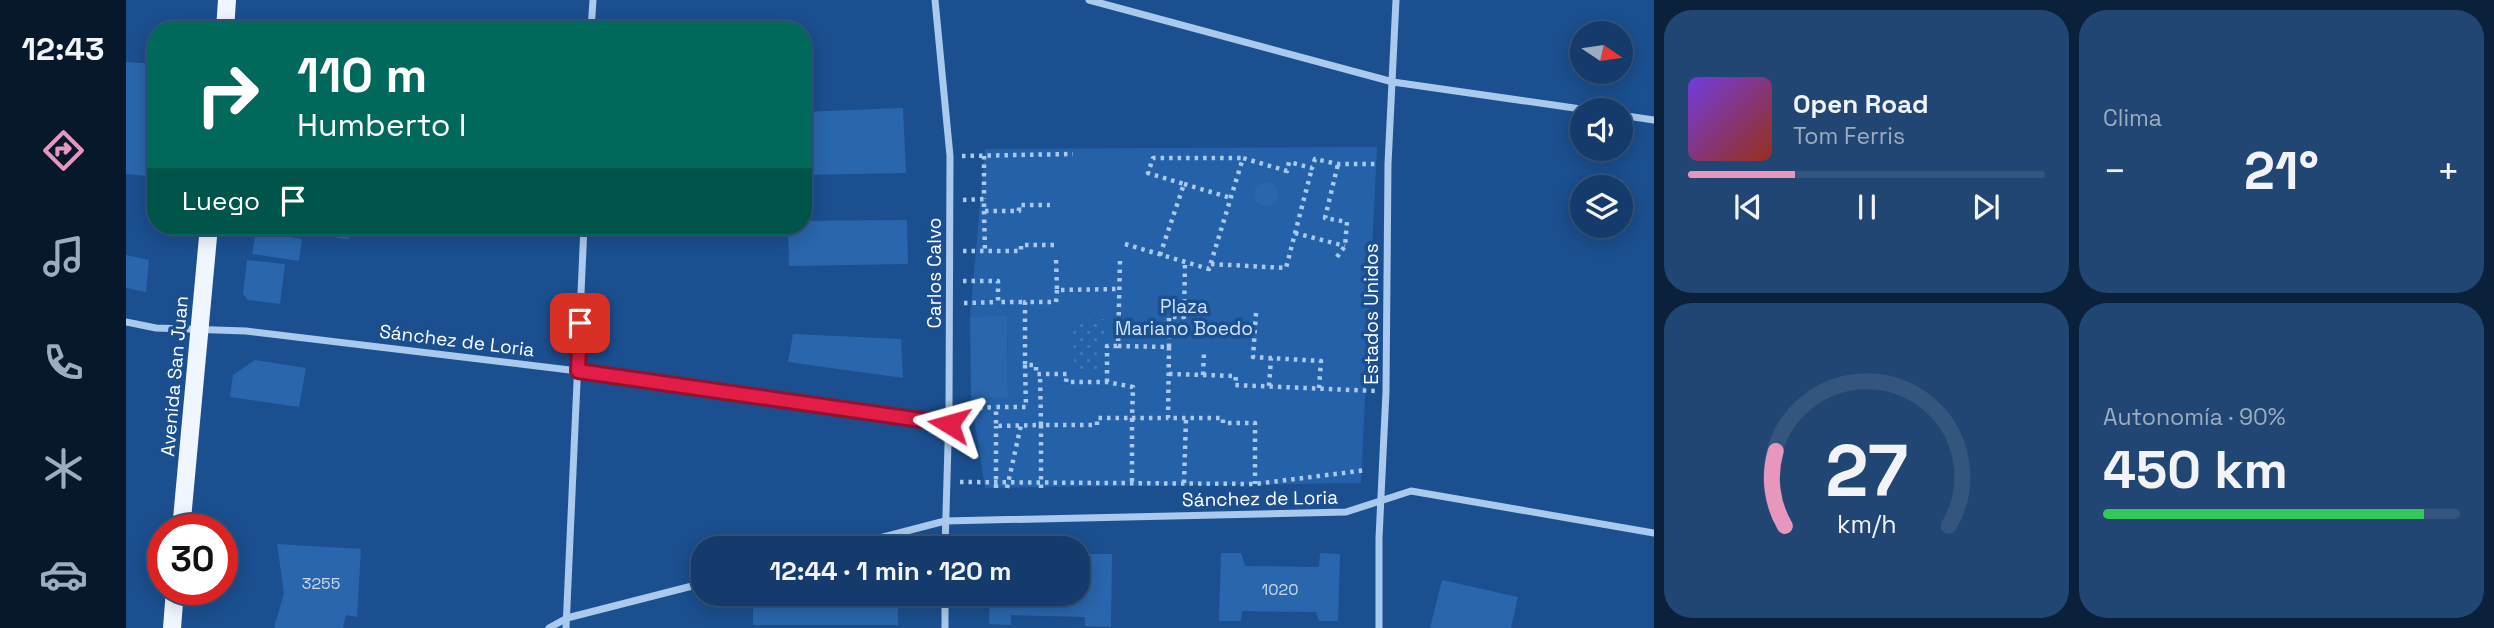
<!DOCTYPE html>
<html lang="es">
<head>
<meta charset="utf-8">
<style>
  :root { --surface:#143b6b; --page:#214673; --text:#f1f3f6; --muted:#9dadc1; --line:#33557e; --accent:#e797bd }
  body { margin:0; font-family:"Space Grotesk",sans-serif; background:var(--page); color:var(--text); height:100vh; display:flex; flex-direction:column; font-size:26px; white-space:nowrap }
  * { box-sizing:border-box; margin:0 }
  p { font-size:23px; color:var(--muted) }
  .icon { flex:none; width:38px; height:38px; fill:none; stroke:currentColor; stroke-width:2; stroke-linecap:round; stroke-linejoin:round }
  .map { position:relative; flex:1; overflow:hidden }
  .side { display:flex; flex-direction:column; gap:10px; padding:10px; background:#0b203b; width:840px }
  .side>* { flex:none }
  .hud { position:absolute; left:21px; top:21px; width:665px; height:214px; border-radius:28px; box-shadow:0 4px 18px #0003,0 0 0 2px var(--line); background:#00695c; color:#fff; overflow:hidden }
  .needle { width:46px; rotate:103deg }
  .buttons { position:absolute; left:1444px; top:21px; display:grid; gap:14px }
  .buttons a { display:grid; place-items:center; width:63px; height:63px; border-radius:50%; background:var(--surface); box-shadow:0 4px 18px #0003,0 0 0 2px var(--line); font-size:35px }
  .speed { position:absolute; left:21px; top:514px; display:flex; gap:14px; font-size:35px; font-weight:700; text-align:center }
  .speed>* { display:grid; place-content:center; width:91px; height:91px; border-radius:50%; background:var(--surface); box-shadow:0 4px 18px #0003,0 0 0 2px var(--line); line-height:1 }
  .speed .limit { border:10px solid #d22; background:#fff; color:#111 }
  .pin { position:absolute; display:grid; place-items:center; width:60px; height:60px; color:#fff; margin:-30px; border-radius:14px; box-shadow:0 4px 10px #0006 }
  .me { position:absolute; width:77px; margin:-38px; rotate:278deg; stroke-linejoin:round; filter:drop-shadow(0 0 5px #0008) }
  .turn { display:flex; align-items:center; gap:24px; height:147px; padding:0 35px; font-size:32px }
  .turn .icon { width:91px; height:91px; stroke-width:2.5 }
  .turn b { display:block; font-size:49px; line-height:60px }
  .then { display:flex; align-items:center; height:66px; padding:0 35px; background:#0003; gap:14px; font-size:26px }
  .big { font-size:52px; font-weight:700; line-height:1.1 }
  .side .card { flex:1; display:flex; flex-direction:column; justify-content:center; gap:10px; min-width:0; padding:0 24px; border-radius:28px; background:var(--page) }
  .side .dial { align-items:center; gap:0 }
  .dial svg { height:182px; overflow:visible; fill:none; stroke:var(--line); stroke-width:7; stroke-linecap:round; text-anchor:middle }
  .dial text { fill:var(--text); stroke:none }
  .song { display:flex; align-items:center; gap:21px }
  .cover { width:84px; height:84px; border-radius:10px; background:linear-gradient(135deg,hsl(260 70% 55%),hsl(10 70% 35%)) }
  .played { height:7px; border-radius:4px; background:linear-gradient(90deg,var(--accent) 30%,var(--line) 30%) }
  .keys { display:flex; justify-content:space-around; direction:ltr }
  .heat { display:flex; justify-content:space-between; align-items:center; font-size:38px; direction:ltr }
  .charge { height:10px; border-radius:5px; background:linear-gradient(90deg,#34c759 90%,var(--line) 0) }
  .side .tiles { flex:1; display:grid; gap:10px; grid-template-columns:repeat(2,1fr) }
  .trip { position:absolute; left:565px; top:536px; width:399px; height:70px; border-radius:28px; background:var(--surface); box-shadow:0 4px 18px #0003,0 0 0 2px var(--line); font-weight:700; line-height:70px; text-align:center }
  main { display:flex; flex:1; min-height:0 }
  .dock { display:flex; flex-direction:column; width:126px; justify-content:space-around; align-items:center; background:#08182b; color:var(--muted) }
  .dock .icon { width:49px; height:49px }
  .dock .active { color:var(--accent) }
  .dock b { font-size:32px; color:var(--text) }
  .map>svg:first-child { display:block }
  .green { fill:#2461a8 }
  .garden { fill:url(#garden-dots) }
  .building { fill:#2a66ad }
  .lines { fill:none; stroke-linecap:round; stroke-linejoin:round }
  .path { stroke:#a9c9ee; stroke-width:4.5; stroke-dasharray:3.5 5; stroke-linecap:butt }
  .minor { stroke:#a9c9ee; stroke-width:7 }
  .primary { stroke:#f0f6ff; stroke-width:18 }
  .route-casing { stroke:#92132f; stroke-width:18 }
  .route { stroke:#e11d48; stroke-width:12 }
  .labels { text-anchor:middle; stroke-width:7; stroke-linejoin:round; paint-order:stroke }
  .number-label { font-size:16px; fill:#cad9ea }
  .street-label { font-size:19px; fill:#fff; stroke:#1b4f8f }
  .park-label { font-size:19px; fill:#cfe3fa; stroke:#1b4f8f }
</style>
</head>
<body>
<main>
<nav class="dock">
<b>12:43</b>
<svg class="icon active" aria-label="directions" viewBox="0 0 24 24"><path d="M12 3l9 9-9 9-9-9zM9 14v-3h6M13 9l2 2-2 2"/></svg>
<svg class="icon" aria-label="music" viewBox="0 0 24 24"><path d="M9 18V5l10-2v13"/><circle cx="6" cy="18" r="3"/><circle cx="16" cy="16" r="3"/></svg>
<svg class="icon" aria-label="phone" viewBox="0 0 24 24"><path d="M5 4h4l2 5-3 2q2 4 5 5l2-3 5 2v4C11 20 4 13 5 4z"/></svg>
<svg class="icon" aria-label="climate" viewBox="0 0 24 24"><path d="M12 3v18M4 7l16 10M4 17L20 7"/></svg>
<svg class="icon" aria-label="car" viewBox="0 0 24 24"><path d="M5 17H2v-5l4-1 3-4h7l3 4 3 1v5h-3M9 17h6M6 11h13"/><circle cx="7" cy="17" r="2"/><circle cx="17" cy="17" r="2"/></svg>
</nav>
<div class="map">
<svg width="1528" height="628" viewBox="0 0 1528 628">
  <defs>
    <pattern id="garden-dots" width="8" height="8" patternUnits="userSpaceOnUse" patternTransform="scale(1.75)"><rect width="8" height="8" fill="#2461a8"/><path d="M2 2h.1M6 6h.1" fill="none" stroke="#4579b5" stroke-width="1.8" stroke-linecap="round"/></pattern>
  </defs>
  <rect width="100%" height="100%" fill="#1b4f8f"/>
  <path class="green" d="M1251 147 1235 483 859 488 845 399 882 398 881 317H844L859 149Z"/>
  <path class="garden" d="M981 319V339L971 340V372L948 373 947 320Z"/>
  <path class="building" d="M0 62 30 64V177L0 174Z
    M777 108 780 173 677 175V112Z
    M1128 194a12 12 0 1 1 24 0a12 12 0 1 1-24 0Z
    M781 220 782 264 663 266 662 226H677V221Z
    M138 226H174L173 236 137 232Z
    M196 226H225L223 239 195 236Z
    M130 231 176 239 173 261 126 254Z
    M0 255 23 260 20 292 0 288Z
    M121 260 159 264 154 304 122 300 117 294Z
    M881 316 882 398 845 399 844 317Z
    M667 334 775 339 777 378 662 362Z
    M129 360 180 368 173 407 104 397 107 375Z
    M151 544 235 549 231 617 220 615 217 628H148L158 593Z
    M1095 553H1115L1119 566 1193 567 1194 553 1214 554 1212 621H1193L1190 612 1116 611 1115 621H1093Z
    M960 554H986L985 627 959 626V617L885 615V625L863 624 864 593H952V566H960Z
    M1316 580 1392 597 1385 628H1304Z
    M635 593H772V625H627V595Z"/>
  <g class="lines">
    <path class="path" d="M836 156 947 154
      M858 156V199
      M1058 184 1105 198
      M837 200 858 199V211H893V205H924
      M858 211 859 251
      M1169 233 1219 246
      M999 244 1083 269 1117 158 1161 171 1163 162 1186 168 1189 159 1212 164H1250
      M837 251H895V245H928
      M1034 255 1058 184 1022 173 1027 158H1117
      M1211 257 1219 246 1221 222 1199 218 1212 164
      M930 260 931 290 993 289
      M994 261 992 346 1043 347V317H1058L1059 262
      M1085 264 1160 268 1186 168
      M837 281H872V302H899
      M931 290 930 302H899V365H910V374H941L940 382H981L1007 387 1006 418H1042
      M838 303 872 302
      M1130 313 1127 357 1195 361 1193 388
      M1043 347 1042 418H1097V423H1129V484
      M899 365 900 407H870V426L915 425 914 374
      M1043 374 1110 376 1109 385 1249 391
      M1077 375 1078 353
      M981 382V346H992
      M1143 386 1145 358
      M836 409 870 407
      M834 482 1129 484 1241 470
      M1058 483 1060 418
      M870 488V426
      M881 488 895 425
      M915 488V425H971V418H1006V483"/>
    <path class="minor" d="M809 0 824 156 823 410 819 548
      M963 0 1267 82 1462 110
      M465 30 467 0
      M1494 115 1528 120
      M0 322 30 328 120 331 452 371 823 424
      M715 548 819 521 1220 512 1285 491 1528 533
      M819 593V628
      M423 628 441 618 578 583
      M440 628 458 226
      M1253 628V538L1260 392 1262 164 1270 0"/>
    <path class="primary" d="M99 30 101 0
      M55 530 83 226
      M46 628 49 590"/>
  </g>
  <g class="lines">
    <defs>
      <path id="route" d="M454 323 452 371 823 424"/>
    </defs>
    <use href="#route" class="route-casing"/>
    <use href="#route" class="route"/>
  </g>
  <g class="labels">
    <g class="number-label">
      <text x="195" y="589">3255</text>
      <text x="1154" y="595">1020</text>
    </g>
    <g class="street-label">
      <text transform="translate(808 273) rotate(-90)" y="7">Carlos Calvo</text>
      <text transform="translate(1245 314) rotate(-90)" y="7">Estados Unidos</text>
      <text transform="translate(331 340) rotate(7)" y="7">Sánchez de Loria</text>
      <text transform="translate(48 376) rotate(-85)" y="7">Avenida San Juan</text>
      <text transform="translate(1134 498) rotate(-1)" y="7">Sánchez de Loria</text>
    </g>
    <g class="park-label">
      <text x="1058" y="313">Plaza<tspan x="1058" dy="22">Mariano Boedo</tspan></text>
    </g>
  </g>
</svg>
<div class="buttons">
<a><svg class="needle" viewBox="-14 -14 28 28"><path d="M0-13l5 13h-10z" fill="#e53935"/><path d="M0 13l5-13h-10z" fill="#9dadc1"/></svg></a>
<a><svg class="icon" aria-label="sound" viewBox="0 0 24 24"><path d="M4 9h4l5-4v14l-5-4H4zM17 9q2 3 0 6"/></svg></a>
<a><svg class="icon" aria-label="layers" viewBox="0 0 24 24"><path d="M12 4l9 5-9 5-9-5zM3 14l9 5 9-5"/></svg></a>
</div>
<div class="speed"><div class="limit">30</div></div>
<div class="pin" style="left:454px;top:323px;background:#d93025"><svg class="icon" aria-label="arrive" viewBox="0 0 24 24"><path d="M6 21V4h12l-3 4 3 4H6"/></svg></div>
<svg class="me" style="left:823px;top:424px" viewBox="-20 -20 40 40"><path d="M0-17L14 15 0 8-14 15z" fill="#e11d48" stroke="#fff" stroke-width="4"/></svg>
<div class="trip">12:44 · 1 min · 120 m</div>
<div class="hud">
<div class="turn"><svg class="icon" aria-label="right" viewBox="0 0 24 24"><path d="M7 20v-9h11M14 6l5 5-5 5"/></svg><div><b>110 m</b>Humberto I</div></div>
<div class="then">Luego<svg class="icon" aria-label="arrive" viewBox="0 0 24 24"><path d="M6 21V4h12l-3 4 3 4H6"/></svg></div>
</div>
</div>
<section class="side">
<div class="tiles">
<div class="card">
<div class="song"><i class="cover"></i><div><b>Open Road</b><p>Tom Ferris</p></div></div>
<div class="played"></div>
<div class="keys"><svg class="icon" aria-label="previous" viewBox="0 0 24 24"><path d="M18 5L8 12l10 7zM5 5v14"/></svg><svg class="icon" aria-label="pause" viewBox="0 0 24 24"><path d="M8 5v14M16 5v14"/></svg><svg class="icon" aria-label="next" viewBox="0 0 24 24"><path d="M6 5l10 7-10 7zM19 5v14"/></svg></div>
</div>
<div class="card"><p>Clima</p>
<div class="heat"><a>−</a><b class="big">21°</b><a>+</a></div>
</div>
<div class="card dial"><svg viewBox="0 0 100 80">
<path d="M14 69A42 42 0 1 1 86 69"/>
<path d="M14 69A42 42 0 0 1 10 36" stroke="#e797bd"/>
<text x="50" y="56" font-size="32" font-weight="700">27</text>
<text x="50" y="72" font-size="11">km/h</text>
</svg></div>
<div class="card"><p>Autonomía · 90%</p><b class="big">450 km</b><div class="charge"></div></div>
</div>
</section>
</main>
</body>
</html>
